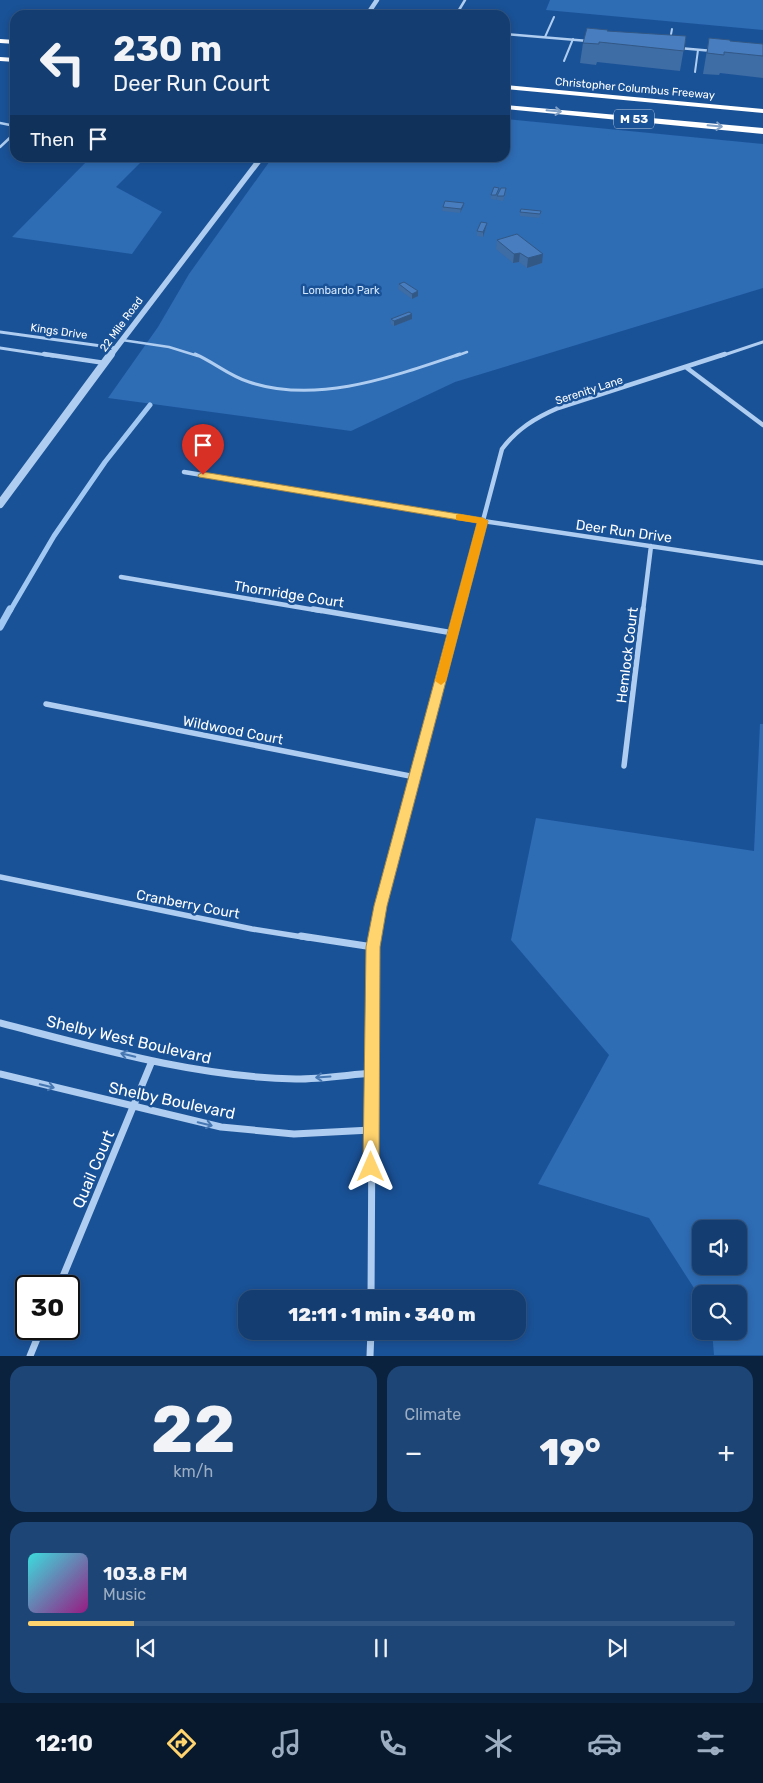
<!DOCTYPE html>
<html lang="en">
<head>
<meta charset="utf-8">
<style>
  :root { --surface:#143e71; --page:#1d4576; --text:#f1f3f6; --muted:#9daec3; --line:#335784; --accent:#ffd36d }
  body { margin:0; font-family:Rubik,sans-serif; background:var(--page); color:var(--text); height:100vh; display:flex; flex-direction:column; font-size:19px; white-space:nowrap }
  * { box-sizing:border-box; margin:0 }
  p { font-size:16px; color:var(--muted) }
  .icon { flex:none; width:28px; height:28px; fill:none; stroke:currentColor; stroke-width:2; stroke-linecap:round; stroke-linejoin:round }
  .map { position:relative; height:1356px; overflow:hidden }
  .side { display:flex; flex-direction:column; gap:10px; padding:10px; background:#0b223e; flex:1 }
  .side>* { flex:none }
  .hud { position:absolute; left:10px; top:10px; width:500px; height:152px; border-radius:15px; box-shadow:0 2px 8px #0003,0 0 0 1px var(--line); background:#143e71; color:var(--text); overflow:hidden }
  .buttons { position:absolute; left:692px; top:1220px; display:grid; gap:10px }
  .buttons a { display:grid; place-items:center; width:55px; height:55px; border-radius:10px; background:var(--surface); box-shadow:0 2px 8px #0003,0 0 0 1px var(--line); font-size:25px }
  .speed { position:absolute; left:15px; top:1275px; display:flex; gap:10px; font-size:25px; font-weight:700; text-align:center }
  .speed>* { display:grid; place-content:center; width:65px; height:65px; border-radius:50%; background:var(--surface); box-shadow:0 2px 8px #0003,0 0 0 1px var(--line); line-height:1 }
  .speed .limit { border:2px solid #111; border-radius:8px; background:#fff; color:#111 }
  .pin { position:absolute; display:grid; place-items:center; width:42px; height:42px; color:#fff; margin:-51px -21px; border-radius:50% 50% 50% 0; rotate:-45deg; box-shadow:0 0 5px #0007 }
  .pin .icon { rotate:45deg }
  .me { position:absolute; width:55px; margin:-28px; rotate:0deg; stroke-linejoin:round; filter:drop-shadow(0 0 4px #0008) }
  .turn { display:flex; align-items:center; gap:18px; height:105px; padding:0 20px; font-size:22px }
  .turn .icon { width:65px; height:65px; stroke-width:2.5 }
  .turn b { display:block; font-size:35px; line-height:42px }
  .then { display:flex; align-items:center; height:48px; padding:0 20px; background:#0003; gap:10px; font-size:19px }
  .big { font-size:38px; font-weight:800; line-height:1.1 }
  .side .card { flex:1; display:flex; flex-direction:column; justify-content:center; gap:8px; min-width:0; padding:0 18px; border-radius:15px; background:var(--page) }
  .side .dial { align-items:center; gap:0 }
  .dial b { font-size:65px; line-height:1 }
  .song { display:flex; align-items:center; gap:15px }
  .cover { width:60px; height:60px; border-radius:8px; background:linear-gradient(135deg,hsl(180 70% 55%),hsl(310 70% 35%)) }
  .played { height:5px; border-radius:2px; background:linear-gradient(90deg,var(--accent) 15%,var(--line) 15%) }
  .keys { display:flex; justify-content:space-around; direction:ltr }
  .heat { display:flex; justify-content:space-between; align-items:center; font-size:28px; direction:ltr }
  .side .tiles { flex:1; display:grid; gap:10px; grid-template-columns:1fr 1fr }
  .card:last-child { grid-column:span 2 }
  .trip { position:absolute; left:238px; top:1290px; width:288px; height:50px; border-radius:15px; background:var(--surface); box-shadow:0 2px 8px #0003,0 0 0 1px var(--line); font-weight:800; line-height:50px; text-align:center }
  .menu { display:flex; height:80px; justify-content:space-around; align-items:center; background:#08192d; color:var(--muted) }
  .menu .icon { width:35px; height:35px }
  .menu .on { color:var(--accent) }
  .menu b { font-size:22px; color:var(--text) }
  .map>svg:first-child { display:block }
  .green { fill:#2e6cb4; fill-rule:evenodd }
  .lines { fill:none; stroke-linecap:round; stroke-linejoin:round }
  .stream-far1 { stroke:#a1c8f2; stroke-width:5 }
  .stream { stroke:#a1c8f2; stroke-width:7 }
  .service-far2 { stroke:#aecdf0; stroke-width:2 }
  .service-far1 { stroke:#aecdf0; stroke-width:2.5 }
  .service { stroke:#aecdf0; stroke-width:3 }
  .minor-far4 { stroke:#aecdf0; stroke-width:2.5 }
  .minor-far3 { stroke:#aecdf0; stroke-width:3 }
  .minor-far2 { stroke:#aecdf0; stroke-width:4.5 }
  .minor-far1 { stroke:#aecdf0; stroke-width:5.5 }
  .minor { stroke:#aecdf0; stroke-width:7 }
  .tertiary-far2 { stroke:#aecdf0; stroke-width:4.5 }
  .tertiary-far1 { stroke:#aecdf0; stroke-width:5.5 }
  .tertiary { stroke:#aecdf0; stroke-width:8 }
  .motorway { fill:#fff; fill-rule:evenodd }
  .wall { fill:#3e6ca4 }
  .shaded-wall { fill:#325886 }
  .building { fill:#487ebf; stroke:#325886 }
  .oneway { stroke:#81a0c6 }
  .oneway2 { stroke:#4677b2 }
  .route { fill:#ffd36d; stroke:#a68947 }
  .slow { fill:#f59e0b }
  .labels { text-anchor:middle; stroke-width:5; stroke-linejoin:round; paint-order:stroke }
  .far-street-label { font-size:11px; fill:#fff; stroke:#1a5297 }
  .far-park-label { font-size:11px; fill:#d5e7fb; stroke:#1a5297 }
  .shield { fill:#1a5297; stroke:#bacbe0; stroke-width:1 }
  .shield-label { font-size:12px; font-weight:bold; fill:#fff }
  .street-label { font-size:14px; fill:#fff; stroke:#1a5297 }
  .near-street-label { font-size:16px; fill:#fff; stroke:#1a5297 }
</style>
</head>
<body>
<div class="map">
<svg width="763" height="1356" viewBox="0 0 763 1356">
  <rect width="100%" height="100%" fill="#1a5297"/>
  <path class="green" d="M550 0H763V30L546 10Z
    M505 119 763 144V288L455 382 351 431 108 398 158 327 189 274 272 158H505Z
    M90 158H178L141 162 116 187 162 212 132 254 12 237Z
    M760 724H763V1355H714L712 1331H739V1294H701V1299L649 1218 538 1184 609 1055 511 940 536 818 754 851ZM701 1229H739V1266H701Z"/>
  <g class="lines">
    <path class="stream-far1" d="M10 611 54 536 105 462 150 405"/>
    <path class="stream" d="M0 627 10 609"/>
    <path class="service-far2" d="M545 37 554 17
      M670 40 672 29
      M564 61 573 39
      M695 72 698 50"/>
    <path class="service-far1" d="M122 340 169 347 198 356
      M456 356 467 352"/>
    <path class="service" d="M195 354C214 362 229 376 249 382 318 405 394 376 460 354"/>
    <path class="minor-far4" d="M456 15 465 0
      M505 34 588 41
      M679 48 713 51
      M0 123 15 126
      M0 147 15 133"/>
    <path class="minor-far3" d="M0 332 116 348
      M0 348 53 356
      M721 356 763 342"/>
    <path class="minor-far2" d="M44 354 105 363
      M687 368 763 425
      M184 472 483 521 763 563
      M121 577 321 611
      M459 611 502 449C517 429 535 418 558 408L725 354
      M643 611 651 546"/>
    <path class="minor-far1" d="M313 609 453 633
      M46 704 415 777
      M624 766 643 609
      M0 877 252 929 309 938
      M375 938 381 906 460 609"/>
    <path class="minor" d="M301 936 373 947
      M0 1023C97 1048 195 1077 296 1079 321 1079 347 1075 372 1073
      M0 1074 221 1127 294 1134 371 1130
      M59 1286 152 1061
      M371 1299 373 947 375 936
      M30 1356 41 1329
      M370 1356 371 1331"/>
    <path class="tertiary-far2" d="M367 15 377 0"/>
    <path class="tertiary-far1" d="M110 356 261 158"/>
    <path class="tertiary" d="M0 504 111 354"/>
    <path class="motorway" d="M0 39 15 40V44L0 43Z
      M0 57 15 58V62L0 61Z
      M505 85 763 109V113L505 89Z
      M505 105 763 128V134L505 109Z"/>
  </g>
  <path class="wall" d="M686 36 680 71 597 62 596 65 580 63 583 43Z
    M709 38 730 41 763 44V78L720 73 719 75 703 74Z
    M499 192 506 193 503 201 497 200V196L496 200 491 199V195Z
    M443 207H463L460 213 442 211Z
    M541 211 540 216 539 218 520 216V212Z
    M487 223 486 227 483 237 477 236V231Z
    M497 240 542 263 527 268 519 262 513 263 496 249Z
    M399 284 418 291V296L412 299 398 289Z
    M391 319H412L394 326 391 324Z"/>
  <path class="shaded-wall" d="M464 203 463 207 460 213 461 209Z
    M487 223 486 227 483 237V232Z
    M520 253 519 262 513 263 514 254Z
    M543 254 542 263 527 268 528 258Z
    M418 291V296L412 299V294Z
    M412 314V319L394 326V321Z"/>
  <path class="building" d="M587 28 608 30 607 31 686 36 684 51 599 42V44L583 43Z
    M709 38 730 40V41L763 44V56L724 52V55L707 53Z
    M494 187 499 188 496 195H491Z
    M501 188H506L504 196H497Z
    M445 201 464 203 461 209 443 207Z
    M521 209 541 211 540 214 520 212Z
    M481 222 487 223 483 232 477 231Z
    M517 234 543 254 528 258 520 253 514 254 497 240Z
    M404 282 418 291 412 294 399 284Z
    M409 312 412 314 394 321 391 319Z"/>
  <defs><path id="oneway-shaft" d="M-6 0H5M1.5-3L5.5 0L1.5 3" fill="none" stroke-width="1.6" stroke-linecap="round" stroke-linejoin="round" transform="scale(1.25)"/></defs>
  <g class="oneway">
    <use href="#oneway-shaft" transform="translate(554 111) rotate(5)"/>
    <use href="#oneway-shaft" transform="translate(715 126) rotate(5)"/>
  </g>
  <g class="oneway2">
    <use href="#oneway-shaft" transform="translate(128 1055) rotate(-166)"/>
    <use href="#oneway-shaft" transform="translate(323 1077) rotate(176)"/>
    <use href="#oneway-shaft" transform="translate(47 1086) rotate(14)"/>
    <use href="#oneway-shaft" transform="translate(205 1124) rotate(13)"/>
  </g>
  <path class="route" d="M203 472 483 518 488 521 387 906 380 947 379 1167 377 1173 371 1175 366 1173 363 1167 366 947 374 906 477 523 199 477 198 475Z"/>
  <path class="slow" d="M459 514 483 518 488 521 446 681 441 685 435 681 477 523 456 520V515Z"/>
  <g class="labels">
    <g class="far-street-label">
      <text transform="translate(635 88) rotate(5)" y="4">Christopher Columbus Freeway</text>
      <text transform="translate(121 324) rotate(-54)" y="4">22 Mile Road</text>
      <text transform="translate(59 331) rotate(8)" y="4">Kings Drive</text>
      <text transform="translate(589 390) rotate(-18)" y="4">Serenity Lane</text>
    </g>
    <g class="far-park-label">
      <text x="341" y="294">Lombardo Park</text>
    </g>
    <rect class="shield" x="614" y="109.5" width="40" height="19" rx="4"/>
    <g class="shield-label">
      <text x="634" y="123">M 53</text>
    </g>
    <g class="street-label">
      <text transform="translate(624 531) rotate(8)" y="5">Deer Run Drive</text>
      <text transform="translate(289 594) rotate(9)" y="5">Thornridge Court</text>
      <text transform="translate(627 655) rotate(-83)" y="5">Hemlock Court</text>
      <text transform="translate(233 730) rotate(11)" y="5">Wildwood Court</text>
      <text transform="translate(188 904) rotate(11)" y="5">Cranberry Court</text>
    </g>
    <g class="near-street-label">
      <text transform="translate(129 1039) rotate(13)" y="6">Shelby West Boulevard</text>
      <text transform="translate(172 1100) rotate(12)" y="6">Shelby Boulevard</text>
      <text transform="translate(93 1169) rotate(-67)" y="6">Quail Court</text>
    </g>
  </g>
</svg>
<div class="buttons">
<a><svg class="icon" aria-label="sound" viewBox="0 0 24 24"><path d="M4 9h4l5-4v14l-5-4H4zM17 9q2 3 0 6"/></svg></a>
<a><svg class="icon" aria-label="search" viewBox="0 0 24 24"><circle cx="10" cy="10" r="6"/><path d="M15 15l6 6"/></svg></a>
</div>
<div class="speed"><div class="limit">30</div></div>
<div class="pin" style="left:203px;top:475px;background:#d93025"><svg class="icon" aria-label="arrive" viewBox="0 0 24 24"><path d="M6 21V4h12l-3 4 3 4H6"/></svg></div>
<svg class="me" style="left:371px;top:1167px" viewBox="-20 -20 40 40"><path d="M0-17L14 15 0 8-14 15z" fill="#ffd36d" stroke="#fff" stroke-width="4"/></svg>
<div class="trip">12:11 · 1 min · 340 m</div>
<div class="hud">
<div class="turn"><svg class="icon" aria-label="left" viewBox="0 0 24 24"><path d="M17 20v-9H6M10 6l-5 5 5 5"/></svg><div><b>230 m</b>Deer Run Court</div></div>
<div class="then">Then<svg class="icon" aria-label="arrive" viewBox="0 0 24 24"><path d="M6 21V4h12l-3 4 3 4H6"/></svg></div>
</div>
</div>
<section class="side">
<div class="tiles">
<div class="card dial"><b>22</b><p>km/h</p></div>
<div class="card"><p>Climate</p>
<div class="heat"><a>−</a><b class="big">19°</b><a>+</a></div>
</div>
<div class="card">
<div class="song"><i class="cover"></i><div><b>103.8 FM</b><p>Music</p></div></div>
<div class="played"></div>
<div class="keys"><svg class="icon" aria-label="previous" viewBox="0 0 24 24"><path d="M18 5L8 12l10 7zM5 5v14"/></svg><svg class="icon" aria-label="pause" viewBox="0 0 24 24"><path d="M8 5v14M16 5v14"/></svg><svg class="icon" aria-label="next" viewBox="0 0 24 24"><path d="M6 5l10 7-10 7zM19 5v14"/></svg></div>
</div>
</div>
</section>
<nav class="menu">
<b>12:10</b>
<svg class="icon on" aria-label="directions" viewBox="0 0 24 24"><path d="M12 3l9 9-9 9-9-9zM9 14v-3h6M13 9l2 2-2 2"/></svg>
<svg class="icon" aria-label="music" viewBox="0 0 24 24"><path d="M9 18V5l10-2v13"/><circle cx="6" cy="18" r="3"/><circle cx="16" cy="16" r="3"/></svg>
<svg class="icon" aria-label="phone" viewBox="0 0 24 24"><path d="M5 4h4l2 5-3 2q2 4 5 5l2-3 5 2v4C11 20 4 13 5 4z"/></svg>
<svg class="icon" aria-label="climate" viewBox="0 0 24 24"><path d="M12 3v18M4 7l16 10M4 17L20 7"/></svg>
<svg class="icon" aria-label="car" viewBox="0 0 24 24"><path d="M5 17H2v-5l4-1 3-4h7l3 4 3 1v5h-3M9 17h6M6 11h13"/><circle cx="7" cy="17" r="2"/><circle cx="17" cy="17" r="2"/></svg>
<svg class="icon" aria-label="filters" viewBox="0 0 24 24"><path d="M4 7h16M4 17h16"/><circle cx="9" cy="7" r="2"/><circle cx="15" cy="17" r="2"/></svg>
</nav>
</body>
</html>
